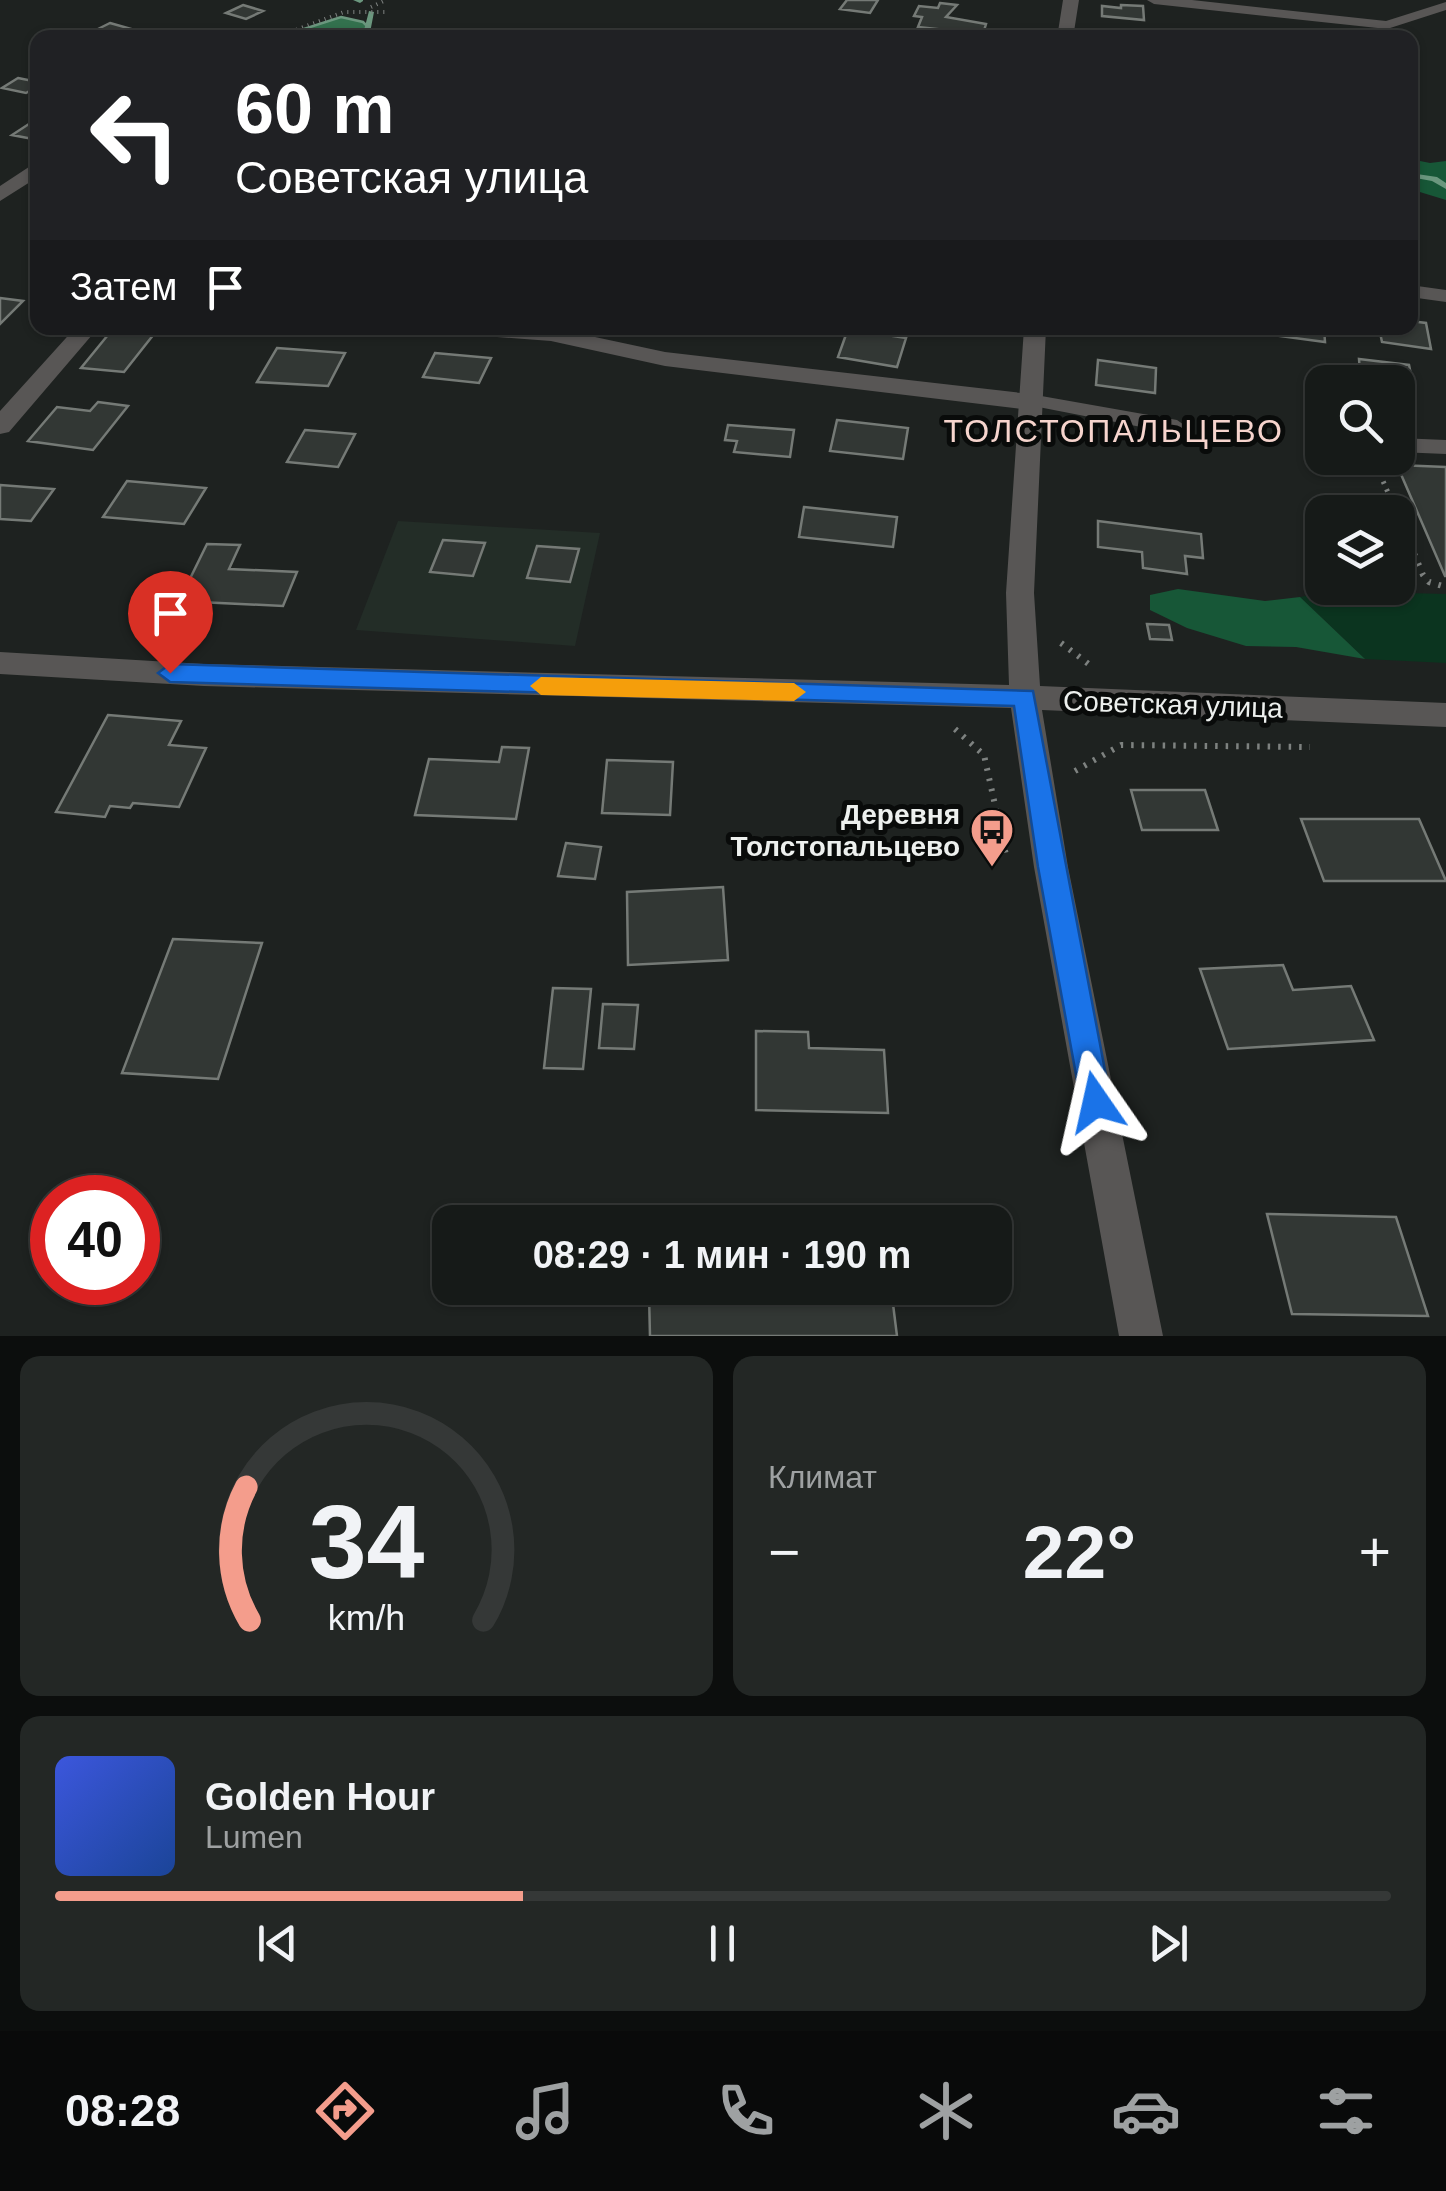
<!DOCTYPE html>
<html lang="ru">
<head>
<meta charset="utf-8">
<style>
  :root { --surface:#161a18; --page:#232725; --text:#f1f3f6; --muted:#9ea1a2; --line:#353837; --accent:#f49d8c }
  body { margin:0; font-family:Arial,sans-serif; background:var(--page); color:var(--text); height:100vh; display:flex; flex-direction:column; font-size:38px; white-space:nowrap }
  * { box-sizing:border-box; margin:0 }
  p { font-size:32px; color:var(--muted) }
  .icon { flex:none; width:55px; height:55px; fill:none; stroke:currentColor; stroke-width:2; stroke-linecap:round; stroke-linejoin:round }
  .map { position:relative; height:1336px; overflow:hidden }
  .drawer { display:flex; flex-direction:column; gap:20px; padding:20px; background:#0c0e0d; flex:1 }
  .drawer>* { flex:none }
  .guide { position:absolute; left:30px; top:30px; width:1388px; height:305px; border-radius:20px; box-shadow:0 2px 8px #0004,0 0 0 2px var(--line); background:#202124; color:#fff; overflow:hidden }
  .buttons { position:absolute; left:1305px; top:365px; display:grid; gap:20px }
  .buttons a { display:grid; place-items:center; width:110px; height:110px; border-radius:20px; background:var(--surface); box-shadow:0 2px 8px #0004,0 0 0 2px var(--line); font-size:50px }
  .speed { position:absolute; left:30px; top:1175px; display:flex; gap:20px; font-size:50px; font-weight:700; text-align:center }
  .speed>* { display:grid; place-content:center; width:130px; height:130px; border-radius:50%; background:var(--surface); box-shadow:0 2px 8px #0004,0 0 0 2px var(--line); line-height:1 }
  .speed .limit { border:15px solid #d22; background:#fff; color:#111 }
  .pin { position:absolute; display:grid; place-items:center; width:85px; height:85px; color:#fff; margin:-102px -42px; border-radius:50% 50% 50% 0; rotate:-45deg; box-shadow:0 0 10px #0007 }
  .pin .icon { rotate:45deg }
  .me { position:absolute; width:110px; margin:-55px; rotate:349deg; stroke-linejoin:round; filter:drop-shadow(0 0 8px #0008) }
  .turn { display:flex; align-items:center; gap:35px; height:210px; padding:0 40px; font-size:45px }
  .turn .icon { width:130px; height:130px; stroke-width:2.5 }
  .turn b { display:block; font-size:70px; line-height:85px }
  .then { display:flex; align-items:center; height:95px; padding:0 40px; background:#0003; gap:20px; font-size:38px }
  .big { font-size:75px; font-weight:700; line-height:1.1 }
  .drawer .widget { flex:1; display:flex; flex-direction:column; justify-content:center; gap:15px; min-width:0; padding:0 35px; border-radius:20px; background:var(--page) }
  .drawer .dial { align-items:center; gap:0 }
  .dial svg { height:260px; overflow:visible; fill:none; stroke:var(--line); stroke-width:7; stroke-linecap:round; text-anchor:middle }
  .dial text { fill:var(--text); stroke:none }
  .song { display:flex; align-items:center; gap:30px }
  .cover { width:120px; height:120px; border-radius:15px; background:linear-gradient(135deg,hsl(230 70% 55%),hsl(220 70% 35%)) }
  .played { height:10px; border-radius:5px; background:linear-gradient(90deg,var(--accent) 35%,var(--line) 35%) }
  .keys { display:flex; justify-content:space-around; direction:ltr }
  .heat { display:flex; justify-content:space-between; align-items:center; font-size:55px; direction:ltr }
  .drawer .tiles { flex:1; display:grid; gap:20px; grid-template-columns:1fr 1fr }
  .widget:last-child { grid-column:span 2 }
  .trip { position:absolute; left:432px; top:1205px; width:580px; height:100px; border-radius:20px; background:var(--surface); box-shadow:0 2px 8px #0004,0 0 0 2px var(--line); font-weight:700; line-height:100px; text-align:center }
  .tabs { display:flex; height:160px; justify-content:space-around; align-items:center; background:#090a0a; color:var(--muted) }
  .tabs .icon { width:70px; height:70px }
  .tabs .active { color:var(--accent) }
  .tabs b { font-size:45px; color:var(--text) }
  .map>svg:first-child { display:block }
  .built { fill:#232d27 }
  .green { fill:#0b341f }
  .forest { fill:#175737 }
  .water { fill:#33714e; stroke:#6b977e; stroke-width:2.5 }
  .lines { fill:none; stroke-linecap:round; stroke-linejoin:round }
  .stream { fill:#6b977e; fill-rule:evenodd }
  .building { fill:#323734; stroke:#757a76; stroke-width:2.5 }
  .path-far2 { stroke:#7e8280; stroke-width:4; stroke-dasharray:1 5; stroke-linecap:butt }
  .path-far1 { stroke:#7e8280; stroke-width:5; stroke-dasharray:2.5 6; stroke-linecap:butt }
  .path { stroke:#7e8280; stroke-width:6; stroke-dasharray:2.5 8; stroke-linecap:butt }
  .service { fill:#585655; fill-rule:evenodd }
  .minor { fill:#585655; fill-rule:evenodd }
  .tertiary { fill:#585655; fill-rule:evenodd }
  .route { fill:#1a73e8; stroke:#114b97; stroke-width:2.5 }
  .slow { fill:#f59e0b }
  .labels { text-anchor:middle; stroke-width:10; stroke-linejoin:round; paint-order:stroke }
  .street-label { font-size:28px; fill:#edf0ee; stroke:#090b0a }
  .poi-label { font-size:28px; font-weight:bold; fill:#edf0ee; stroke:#090b0a; text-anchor:end }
  .quarter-label { font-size:32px; letter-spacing:2.5px; fill:#f6d4cd; stroke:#090b0a }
</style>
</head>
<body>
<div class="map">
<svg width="1446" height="1336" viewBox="0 0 1446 1336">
  <rect width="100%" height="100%" fill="#1e2220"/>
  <path class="built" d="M398 521 600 533 575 646 356 630Z"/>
  <path class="green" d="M1403 577 1405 593 1446 594V663L1365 659 1300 597 1349 588H1398V578Z"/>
  <path class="forest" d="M1410 159 1430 163 1446 161V200L1410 189Z
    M1178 589 1265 601 1300 597 1365 659 1296 647 1246 646 1187 628 1150 610V595Z"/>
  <path class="water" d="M341 17 363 22 378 37H279Z"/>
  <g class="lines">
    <path class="stream" d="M353 0H363V1L360 3Z
      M369 11 374 12 369 38H362Z
      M1410 173 1437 177 1446 183V189L1432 181 1410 177Z"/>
  </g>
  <path class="building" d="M847 0H878L870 13 840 9Z
    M940 3 957 5 946 17 986 24 983 34 918 27 922 17 914 16 919 6 938 8Z
    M243 5 263 11 246 19 226 13Z
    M1121 5 1143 6 1144 20 1102 16V6L1121 8Z
    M110 23 142 32 130 38H80Z
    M18 78 38 82V86L26 93 2 88Z
    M35 120 38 140 12 135Z
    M0 298 23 301 0 324Z
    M1410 321 1426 323 1431 349 1382 342 1379 328H1410Z
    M1272 328H1324L1325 342 1272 335Z
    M848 329 906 338 897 367 838 357Z
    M112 330 154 334 124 372 81 368Z
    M277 348 345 353 328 386 257 382Z
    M435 353 491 358 479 383 423 377Z
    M1359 359 1409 365 1415 394 1398 392V382H1340L1338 369 1360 372Z
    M1098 360 1156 368 1155 393 1096 385Z
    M98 402 128 406 93 450 28 441 57 407 90 411Z
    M837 420 908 428 903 459 830 451Z
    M728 425 794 430 790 457 734 452 737 441 725 440Z
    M305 430 355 434 338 467 287 462Z
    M1397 465 1446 467V576H1445Z
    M127 481 206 488 184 524 103 517Z
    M0 485 54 489 31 521 0 519Z
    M804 507 897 517 893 547 799 537Z
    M1098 521 1201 534 1203 558 1185 556 1187 574 1143 568 1142 552 1098 547Z
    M443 540 485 543 473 576 430 572Z
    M207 544 240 545 229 569 297 572 283 606 179 601Z
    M537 546 579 549 570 582 527 578Z
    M1147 624 1169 625 1172 640 1150 639Z
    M108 715 181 721 169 745 206 748 179 807 133 803 130 808 110 806 105 817 56 812Z
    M502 747 529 748 516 819 415 815 429 759 499 762Z
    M607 760 673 762 670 815 602 813Z
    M1131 790H1205L1218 830H1142Z
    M1301 819H1419L1446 881H1324Z
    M566 843 601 847 595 879 558 876Z
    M723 887 728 960 628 965 627 892Z
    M173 939 262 943 218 1079 122 1073Z
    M1283 965 1293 990 1351 986 1374 1040 1228 1049 1200 969Z
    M553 988 591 989 583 1069 544 1068Z
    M603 1004 638 1005 634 1049 599 1048Z
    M756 1031 808 1032 809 1048 884 1050 888 1113 756 1110Z
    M1267 1214 1396 1217 1428 1316 1292 1314Z
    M740 1288H891L897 1336H650L649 1294Z"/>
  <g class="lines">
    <path class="path-far2" d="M371 7 386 0
      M274 38 344 12H387"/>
    <path class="path-far1" d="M1373 458 1393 504"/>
    <path class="path" d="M1392 502 1396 512
      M1398 515 1423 575 1429 582 1446 587
      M1061 643 1090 665
      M955 729 984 755 1006 855
      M1075 771 1121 745 1310 747"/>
    <path class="service" d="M1147 0H1192L1386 21 1446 2V10L1387 29 1154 4Z
      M1410 285 1446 290V302L1410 297Z
      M1030 394 1177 420 1187 427 1177 434 1023 404V396Z
      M1398 438 1446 440V454L1398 452Z"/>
    <path class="minor" d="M38 161V177L0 201V186Z
      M75 328H98L9 432 0 434V411Z
      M460 328H553L665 352 1030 394 1042 402 1030 410 665 366 551 341 471 335Z"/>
    <path class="tertiary" d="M1063 0H1079L1073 38H1057Z
      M1024 328H1046L1034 593 1040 686 1446 703V727L1042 710 1068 867 1163 1336H1119L1034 867 1011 708 204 686 0 674V652L204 664 1009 685 1006 593Z"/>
  </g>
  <path class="route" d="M170 664 1033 691 1111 1102 1107 1112 1096 1116 1086 1112 1081 1102 1038 867 1014 706 170 682 158 673Z"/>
  <path class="slow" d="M541 677 794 683 806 692 794 701 541 695 530 686Z"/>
  <defs>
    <symbol id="bus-pin" viewBox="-11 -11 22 30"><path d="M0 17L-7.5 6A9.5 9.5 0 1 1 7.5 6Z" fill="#f49d8c" stroke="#090b0a"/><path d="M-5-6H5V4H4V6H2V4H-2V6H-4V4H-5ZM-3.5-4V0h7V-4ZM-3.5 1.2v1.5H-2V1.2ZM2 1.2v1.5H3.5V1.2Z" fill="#111"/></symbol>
  </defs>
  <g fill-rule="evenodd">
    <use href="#bus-pin" x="967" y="805" width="50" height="68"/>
  </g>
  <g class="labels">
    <g class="street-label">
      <text transform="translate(1173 704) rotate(2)" y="10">Советская улица</text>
    </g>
    <g class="poi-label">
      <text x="960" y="824">Деревня<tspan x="960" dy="32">Толстопальцево</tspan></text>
    </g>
    <g class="quarter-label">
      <text x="1114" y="442">ТОЛСТОПАЛЬЦЕВО</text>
    </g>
  </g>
</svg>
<div class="buttons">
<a><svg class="icon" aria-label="search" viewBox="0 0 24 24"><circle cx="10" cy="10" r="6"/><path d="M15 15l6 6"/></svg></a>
<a><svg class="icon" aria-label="layers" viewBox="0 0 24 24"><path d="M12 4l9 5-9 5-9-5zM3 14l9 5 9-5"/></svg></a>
</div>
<div class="speed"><div class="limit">40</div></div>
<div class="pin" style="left:170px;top:673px;background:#d93025"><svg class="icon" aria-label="arrive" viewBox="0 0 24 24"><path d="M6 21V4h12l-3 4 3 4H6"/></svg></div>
<svg class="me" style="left:1096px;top:1102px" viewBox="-20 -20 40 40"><path d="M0-17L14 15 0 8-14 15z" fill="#1a73e8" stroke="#fff" stroke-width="4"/></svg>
<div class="trip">08:29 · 1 мин · 190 m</div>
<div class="guide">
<div class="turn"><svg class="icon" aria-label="left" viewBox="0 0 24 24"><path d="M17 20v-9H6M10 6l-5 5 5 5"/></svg><div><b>60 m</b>Советская улица</div></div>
<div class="then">Затем<svg class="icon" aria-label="arrive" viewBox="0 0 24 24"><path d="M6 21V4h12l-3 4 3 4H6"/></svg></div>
</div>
</div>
<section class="drawer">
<div class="tiles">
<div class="widget dial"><svg viewBox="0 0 100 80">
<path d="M14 69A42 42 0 1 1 86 69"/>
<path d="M14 69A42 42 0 0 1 13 28" stroke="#f49d8c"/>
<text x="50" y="56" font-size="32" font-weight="700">34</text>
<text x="50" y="72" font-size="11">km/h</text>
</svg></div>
<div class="widget"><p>Климат</p>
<div class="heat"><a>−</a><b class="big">22°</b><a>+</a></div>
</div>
<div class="widget">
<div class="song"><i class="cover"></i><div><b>Golden Hour</b><p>Lumen</p></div></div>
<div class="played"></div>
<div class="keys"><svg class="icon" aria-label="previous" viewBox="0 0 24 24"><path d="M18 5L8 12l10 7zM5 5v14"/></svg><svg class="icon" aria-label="pause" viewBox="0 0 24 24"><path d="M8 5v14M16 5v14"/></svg><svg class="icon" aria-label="next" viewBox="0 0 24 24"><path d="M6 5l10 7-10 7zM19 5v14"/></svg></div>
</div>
</div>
</section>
<nav class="tabs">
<b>08:28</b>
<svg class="icon active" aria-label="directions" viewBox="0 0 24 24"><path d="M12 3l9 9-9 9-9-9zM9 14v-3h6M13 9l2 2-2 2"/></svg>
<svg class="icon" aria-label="music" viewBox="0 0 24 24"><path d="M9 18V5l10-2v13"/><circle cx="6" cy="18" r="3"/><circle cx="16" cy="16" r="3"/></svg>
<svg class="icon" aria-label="phone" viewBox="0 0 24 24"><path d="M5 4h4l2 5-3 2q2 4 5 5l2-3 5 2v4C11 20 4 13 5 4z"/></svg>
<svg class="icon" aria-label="climate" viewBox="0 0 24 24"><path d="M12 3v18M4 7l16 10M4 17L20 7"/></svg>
<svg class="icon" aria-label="car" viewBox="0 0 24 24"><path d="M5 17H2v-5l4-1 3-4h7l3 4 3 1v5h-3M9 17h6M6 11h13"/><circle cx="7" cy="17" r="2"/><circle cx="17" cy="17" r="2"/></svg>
<svg class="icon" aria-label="filters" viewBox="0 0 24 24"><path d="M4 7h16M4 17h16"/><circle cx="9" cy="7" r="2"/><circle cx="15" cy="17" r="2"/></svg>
</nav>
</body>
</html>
